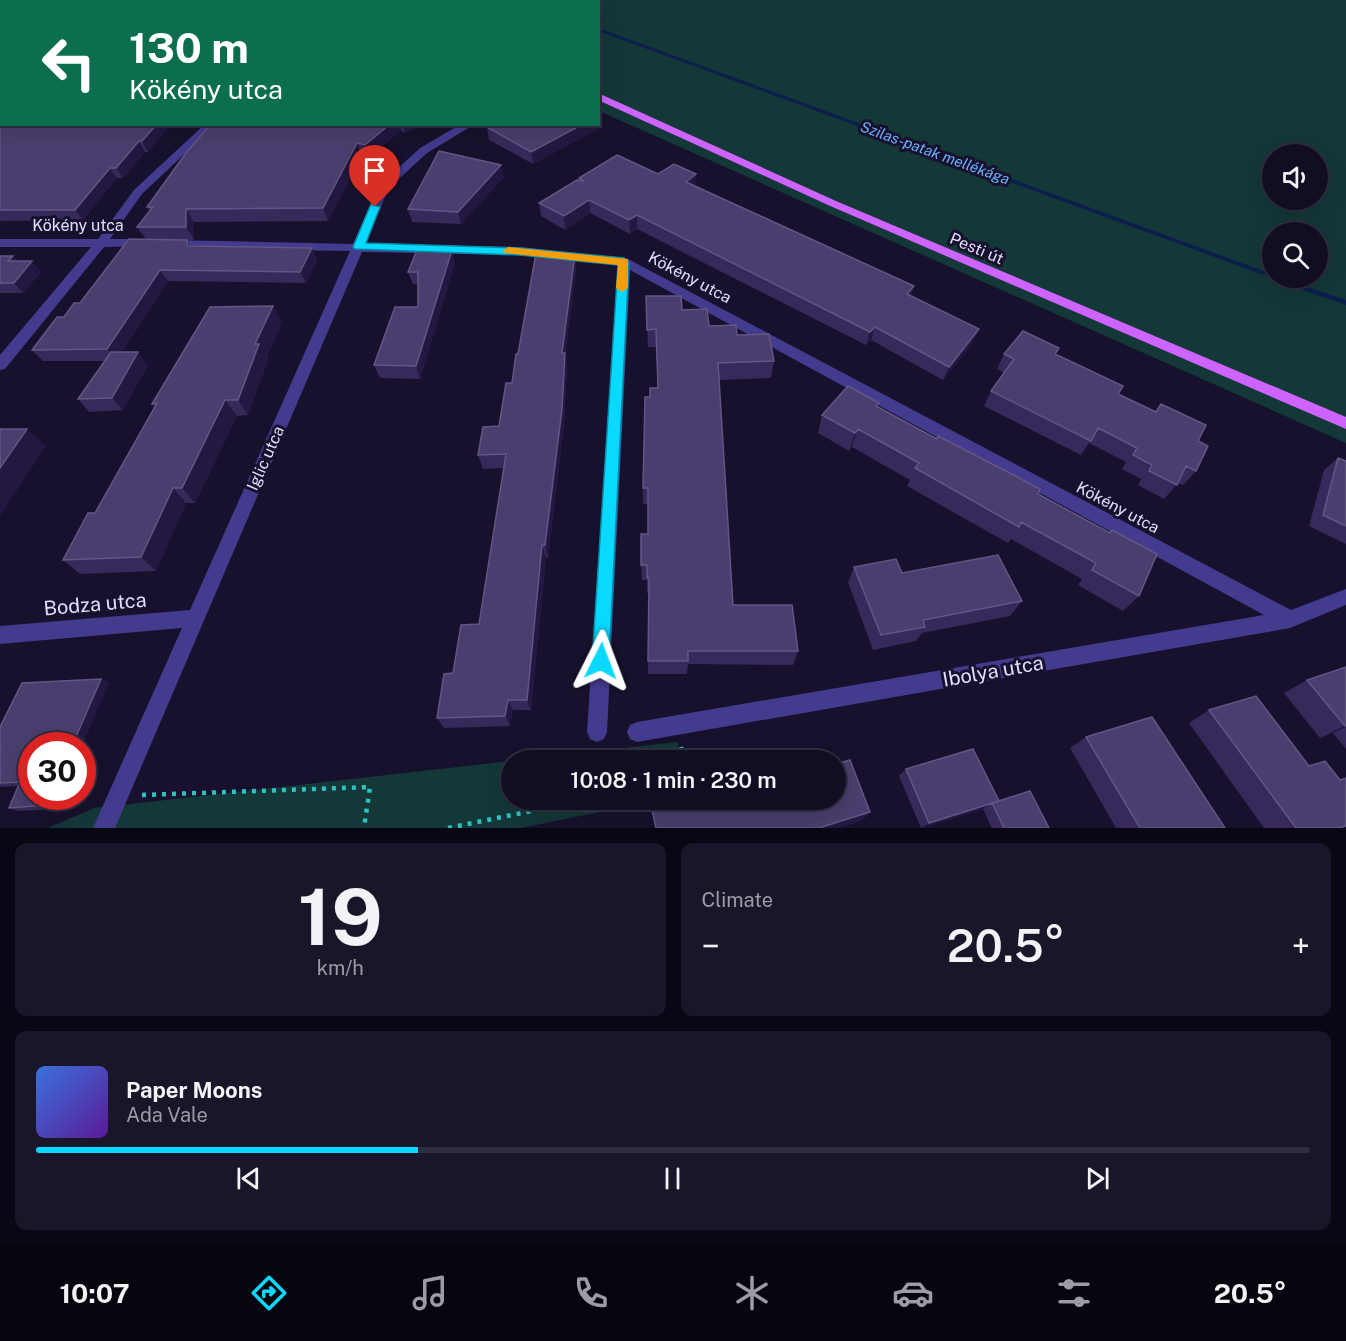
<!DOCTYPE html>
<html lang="en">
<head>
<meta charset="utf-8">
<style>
  :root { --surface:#110d22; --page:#1a162a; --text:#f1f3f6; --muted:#9c9ca5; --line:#302d40; --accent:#09d9ff }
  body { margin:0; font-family:"Public Sans",sans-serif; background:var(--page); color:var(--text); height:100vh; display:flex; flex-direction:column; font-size:22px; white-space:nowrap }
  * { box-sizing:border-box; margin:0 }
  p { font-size:20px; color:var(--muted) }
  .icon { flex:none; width:33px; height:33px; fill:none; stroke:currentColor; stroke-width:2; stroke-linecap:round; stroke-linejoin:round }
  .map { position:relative; height:828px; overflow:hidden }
  .sheet { display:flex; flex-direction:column; gap:15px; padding:15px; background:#090713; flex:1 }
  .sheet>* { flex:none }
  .banner { position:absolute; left:0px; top:0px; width:600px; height:126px; box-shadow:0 6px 24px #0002,0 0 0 2px var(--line); background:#0b6e4f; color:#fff; overflow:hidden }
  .fabs { position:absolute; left:1262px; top:144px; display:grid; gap:12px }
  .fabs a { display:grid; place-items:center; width:66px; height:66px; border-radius:50%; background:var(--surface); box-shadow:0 6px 24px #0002,0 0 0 2px var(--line); font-size:30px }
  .speed { position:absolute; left:18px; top:732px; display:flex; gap:12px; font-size:30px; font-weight:700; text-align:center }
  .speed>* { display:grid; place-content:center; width:78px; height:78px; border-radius:50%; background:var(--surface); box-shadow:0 6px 24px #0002,0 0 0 2px var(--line); line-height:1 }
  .speed .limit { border:9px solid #d22; background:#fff; color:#111 }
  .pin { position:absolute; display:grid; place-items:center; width:51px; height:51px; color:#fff; margin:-62px -26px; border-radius:50% 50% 50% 0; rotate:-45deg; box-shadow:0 0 6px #0007 }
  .pin .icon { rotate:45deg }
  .me { position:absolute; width:66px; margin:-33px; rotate:3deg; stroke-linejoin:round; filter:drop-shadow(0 0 4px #0008) }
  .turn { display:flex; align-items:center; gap:21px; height:126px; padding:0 30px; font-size:27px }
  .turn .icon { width:78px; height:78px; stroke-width:2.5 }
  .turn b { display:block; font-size:42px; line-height:51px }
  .big { font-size:45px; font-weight:600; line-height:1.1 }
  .sheet .tile { flex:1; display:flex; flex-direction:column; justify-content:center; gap:9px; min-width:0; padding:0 21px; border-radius:12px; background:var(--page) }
  .sheet .dial { align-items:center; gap:0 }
  .dial b { font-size:78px; line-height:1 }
  .song { display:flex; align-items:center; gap:18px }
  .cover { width:72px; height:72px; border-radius:9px; background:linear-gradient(135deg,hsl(220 70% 55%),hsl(270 70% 35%)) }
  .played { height:6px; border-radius:3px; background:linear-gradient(90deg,var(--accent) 30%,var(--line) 30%) }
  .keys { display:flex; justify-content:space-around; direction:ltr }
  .heat { display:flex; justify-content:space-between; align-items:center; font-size:33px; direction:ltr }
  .sheet .tiles { flex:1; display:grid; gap:15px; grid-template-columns:1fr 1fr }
  .tile:last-child { grid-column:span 2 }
  .trip { position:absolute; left:501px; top:750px; width:345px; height:60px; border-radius:30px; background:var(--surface); box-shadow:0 6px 24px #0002,0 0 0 2px var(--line); font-weight:600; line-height:60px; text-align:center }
  .dock { display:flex; height:96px; justify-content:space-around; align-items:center; background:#07050e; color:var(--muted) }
  .dock .icon { width:42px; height:42px }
  .dock .active { color:var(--accent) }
  .dock b { font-size:27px; color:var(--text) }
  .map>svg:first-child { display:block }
  .green { fill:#143738; fill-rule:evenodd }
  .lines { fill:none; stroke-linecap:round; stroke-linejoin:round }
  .stream { fill:#0a1f4e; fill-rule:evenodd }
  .path-far1 { stroke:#2ec3c2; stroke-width:2; stroke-dasharray:1.5 3; stroke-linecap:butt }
  .path { stroke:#2ec3c2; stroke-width:4.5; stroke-dasharray:4 6; stroke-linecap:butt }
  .minor { fill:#433b8d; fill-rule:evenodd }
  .major { fill:#ce64ff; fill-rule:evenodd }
  .wall { fill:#372a5b }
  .shaded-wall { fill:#221841 }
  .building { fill:#493e6d; stroke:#625784; stroke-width:1.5 }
  .route { fill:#09d9ff; stroke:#068da6; stroke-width:1.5 }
  .slow { fill:#f59e0b }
  .labels { text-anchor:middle; stroke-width:6; stroke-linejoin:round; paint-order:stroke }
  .far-water-label { font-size:15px; font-style:italic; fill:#6bb2ff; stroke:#17112d }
  .street-label { font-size:16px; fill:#e3ddff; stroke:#17112d }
  .near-street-label { font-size:20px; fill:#e3ddff; stroke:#17112d }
</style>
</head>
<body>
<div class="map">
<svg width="1346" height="828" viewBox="0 0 1346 828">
  <rect width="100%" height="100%" fill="#17112d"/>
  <path class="green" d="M398 0H1346V443L599 111 598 2H394ZM1272 154H1317V200H1272ZM1272 232H1317V278H1272Z
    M678 742V760H518Z
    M511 761 512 800H659L521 828H48L94 808Z"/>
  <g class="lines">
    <path class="stream" d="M412 0H417L415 2H409Z
      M504 0 514 2H506Z
      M598 28 1272 274V278H1281L1346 300V305L1273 280 1272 278 598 31Z
      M0 80H2V84H0Z"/>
    <path class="path-far1" d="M363 2 368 0"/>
    <path class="path" d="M681 747 684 760
      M142 795 370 787 364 828
      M448 828 586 800"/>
    <path class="minor" d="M205 124H216L142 194 110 239H147L151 240V246L104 247 5 369 0 370V355L91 247H0V239H98L134 190Z
      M461 124H475L427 153 389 188 365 244 520 247 628 259 1291 610 1346 589V605L1290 628 637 742 630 739 627 732 630 725 637 722 1264 615 630 270 607 732 604 739 597 742 590 739 587 732 618 265 520 255 362 252 115 828H93L182 628 0 644V626L190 610 350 251 171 248 165 244 171 240 353 244 380 185 420 148Z"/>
    <path class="major" d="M392 0H401L403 2H393Z
      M598 93 836 201 1346 417V429L828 205 598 100Z"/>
  </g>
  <path class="wall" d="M0 121 171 124 148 152H145L123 178H117L83 220 0 221Z
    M211 124H424L405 133 401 130 369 157 362 156 328 221 194 222V240L146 239 137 227 150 211 147 207Z
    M487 127 598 129 533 164 489 140Z
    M658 174H696V186L911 296 973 342 943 380 871 340 866 345 637 229 630 234 590 213 565 230 541 216 539 203 579 180V178Z
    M504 177 461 224 412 222 408 209Z
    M187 240 190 246 312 248 317 260 306 283 168 281 122 352 148 365 123 410 89 412 78 399 105 361H43L32 350 64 317 80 303Z
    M575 254 576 269 565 356 567 367 564 423 548 558H546L531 710H513L510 726 444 728 437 718 453 673 479 624 504 468 483 469 478 455 499 426 512 383 518 354Z
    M0 256H13L17 261 41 272 23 293H0Z
    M455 263 420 379 380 378 374 365 418 307V284H413L408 272Z
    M646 296 682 310 709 326 737 335 774 361 771 378 719 380 733 605 798 651 793 665 688 664 687 674H648V661L649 593H647V580H642L641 565 648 534V504H643V488L650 397 658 388 656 347H648Z
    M282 322 267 357 268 360 248 415 237 416 195 503H186L156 571 80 574 63 560 95 513 155 408 152 404Z
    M1004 354H1056L1118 394 1155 412 1161 404 1198 441 1196 471 1183 485 1178 483 1164 499 1138 485 1141 479 1122 469 1126 462 1089 443 1081 455 984 406 991 391 1004 373 997 369Z
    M878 407 1110 533 1112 530 1139 596 1123 611 1078 585 1082 579 1011 539 1008 543 907 486 910 480 852 447 849 451 818 433 822 415Z
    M1338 458 1346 461V544L1309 526 1324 470Z
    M854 567 902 573 1022 601 1010 616 922 633 916 641 873 650 848 582Z
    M1346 667V749L1333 733 1320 738 1284 693 1307 680Z
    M101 679 109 683 32 796H61L56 809 18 811 9 808 18 786 0 787V727Z
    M1209 710 1309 766 1340 780 1339 828H1264L1189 723Z
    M1086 737 1225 828H1116L1070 748Z
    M906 769 999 801 1049 828H992L983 809 921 828 899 776Z"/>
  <path class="shaded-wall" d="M157 124H171L148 152 142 141Z
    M390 124H399L401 130 369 157 365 145Z
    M403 124H424L405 133Z
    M583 124H598V129L533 164 531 152Z
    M139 141 145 152 123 178 116 168Z
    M357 143 362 156 328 221 323 208Z
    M501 165 504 177 461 224 458 212Z
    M110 168 117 178 83 220 75 210Z
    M696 174V188L686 182Z
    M589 200 590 213 565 230 564 216Z
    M186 209 194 222V240L186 227Z
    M637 215V229L630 234 629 220Z
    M312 248 317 260 306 283 300 272Z
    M452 250 455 263 420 379 416 366Z
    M575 254 576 269 565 356 567 367 564 423 548 558 545 545 562 353Z
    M13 256 22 266 8 261Z
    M32 261 41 272 23 293 14 283Z
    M160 270 168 281 116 361 107 349Z
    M914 286 910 300 907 294Z
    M273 306 282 322 267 357 268 360 248 415 238 400 255 344Z
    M875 327 871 340 866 345 870 332Z
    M979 329 973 342 943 380 949 367Z
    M138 352 148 365 123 410 112 398Z
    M225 400 237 416 195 503 182 488Z
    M27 429 46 446 0 516V468Z
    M858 429 852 447 849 451 855 433Z
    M173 488 186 503 156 571 141 557Z
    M542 545 546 558 531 710 527 700Z
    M101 679 109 683 82 746H72Z
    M508 700 513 710 510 726 505 716Z
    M1346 725V727L1333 733 1320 738Z
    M50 796H61L56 809 47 805Z
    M992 803 983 809 922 828 929 823Z
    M870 812 862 821 841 828H819Z"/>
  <path class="building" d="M0 121H2V124H157L142 141H139L116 168H110L75 210H0Z
    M211 124H390L365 145 357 143 323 208 186 209V227H137L153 207H147L186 153Z
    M493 124H583L531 152 487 127Z
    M439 151 501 165 458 212 408 209Z
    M617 155 658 174 674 164 696 174 686 182 914 286 907 294 979 329 949 367 875 327 870 332 637 215 629 220 589 200 564 216 539 203 577 180 584 181 579 178Z
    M129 239 187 240V246L312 248 300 272 160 270 107 349 32 350 57 317H64L74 303H80Z
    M417 250H452L416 366 374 365 395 307H418V272H408Z
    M536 253 575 254 562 353H565L562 409 545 545H542L527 700H508L505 716 437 718 444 674 453 673 461 625 479 624 506 454 478 455 483 427 499 426 506 383H512L516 354H518Z
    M0 256H13L8 261H32L14 283H0Z
    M646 296H681L682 310 707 309 709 326 736 325 737 335 769 334 774 361 718 363 733 605H792L798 651H688V661H648L649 578H647V565H641V534H648V488H643L645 397H650V388H658L656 329 647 330Z
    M273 306 255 344H259L238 400H225L182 488H173L141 557 63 560 88 513H95L157 403 152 404 210 307Z
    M1023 331 1059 348 1055 354 1123 386 1118 394 1156 412 1161 404 1206 425 1198 441 1208 446 1196 471 1186 466 1177 485 1149 471 1152 465 1133 455 1137 448 1098 428 1091 441 991 391 1014 359 1004 354Z
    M111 352H138L112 398 78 399Z
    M848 386 879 403 876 406 937 439 938 436 1002 469 1040 489 1038 494 1110 533 1112 530 1157 554 1139 596 1092 570 1096 563 1021 522 1019 527 915 468 919 463 858 429 855 433 822 415Z
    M0 429H27L0 468Z
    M1338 458 1346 461V526L1323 515Z
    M998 555 1022 601 923 620 925 627 881 635 854 567 896 559 902 573Z
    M1346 667V725L1345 726 1307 680Z
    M101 679 72 746H32V796H50L47 805 9 808 20 782 0 783V727L22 683Z
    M1256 696 1309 766 1325 761 1340 780 1346 778V826L1339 828H1296L1209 710Z
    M1152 717 1225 828H1140L1086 737Z
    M973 749 999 801 929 823 906 769Z
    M850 760 870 812 819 828H656L652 810 688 800H691L693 809 726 800 729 808 757 800H836V764Z
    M1030 791 1049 828H1004L992 803Z"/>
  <path class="route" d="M371 204 380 207 366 243 520 248 624 258 629 262 609 661 607 667 601 670 594 667 592 661 618 265 520 255 355 249 353 247Z"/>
  <path class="slow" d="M508 247 628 259V288L622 292 616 288 618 265 505 253 503 251Z"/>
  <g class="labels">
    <g class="far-water-label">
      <text transform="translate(935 153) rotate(20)" y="5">Szilas-patak mellékága</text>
    </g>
    <g class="street-label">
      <text x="78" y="231">Kökény utca</text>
      <text transform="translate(977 248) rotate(23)" y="6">Pesti út</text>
      <text transform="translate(690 277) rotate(28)" y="6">Kökény utca</text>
      <text transform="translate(265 458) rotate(-66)" y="6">Iglic utca</text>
      <text transform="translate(1118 507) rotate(28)" y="6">Kökény utca</text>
    </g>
    <g class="near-street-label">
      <text transform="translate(95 604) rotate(-5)" y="7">Bodza utca</text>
      <text transform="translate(993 671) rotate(-10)" y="7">Ibolya utca</text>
    </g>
  </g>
</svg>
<div class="fabs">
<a><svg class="icon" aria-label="sound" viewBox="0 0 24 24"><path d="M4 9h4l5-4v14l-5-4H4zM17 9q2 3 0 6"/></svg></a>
<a><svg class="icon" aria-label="search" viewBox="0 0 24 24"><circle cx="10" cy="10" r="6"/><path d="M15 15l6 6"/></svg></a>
</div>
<div class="speed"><div class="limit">30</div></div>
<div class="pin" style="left:375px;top:207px;background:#d93025"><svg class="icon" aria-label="arrive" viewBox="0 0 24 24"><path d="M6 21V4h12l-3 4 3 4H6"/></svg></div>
<svg class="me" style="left:601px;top:661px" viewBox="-20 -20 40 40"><path d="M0-17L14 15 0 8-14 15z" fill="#09d9ff" stroke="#fff" stroke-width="4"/></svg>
<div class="trip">10:08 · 1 min · 230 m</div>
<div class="banner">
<div class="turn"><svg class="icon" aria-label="left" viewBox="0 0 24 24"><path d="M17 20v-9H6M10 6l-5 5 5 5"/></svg><div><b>130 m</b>Kökény utca</div></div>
</div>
</div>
<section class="sheet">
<div class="tiles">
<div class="tile dial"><b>19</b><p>km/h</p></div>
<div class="tile"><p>Climate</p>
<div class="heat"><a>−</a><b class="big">20.5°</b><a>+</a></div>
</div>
<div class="tile">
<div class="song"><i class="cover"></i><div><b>Paper Moons</b><p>Ada Vale</p></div></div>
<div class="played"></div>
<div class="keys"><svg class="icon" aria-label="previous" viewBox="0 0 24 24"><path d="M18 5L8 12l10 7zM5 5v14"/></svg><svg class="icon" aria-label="pause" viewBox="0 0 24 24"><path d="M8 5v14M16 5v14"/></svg><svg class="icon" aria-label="next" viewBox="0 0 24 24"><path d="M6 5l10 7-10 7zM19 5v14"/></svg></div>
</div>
</div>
</section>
<nav class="dock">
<b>10:07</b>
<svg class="icon active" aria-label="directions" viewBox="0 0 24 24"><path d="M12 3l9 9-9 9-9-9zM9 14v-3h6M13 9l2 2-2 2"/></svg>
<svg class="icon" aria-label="music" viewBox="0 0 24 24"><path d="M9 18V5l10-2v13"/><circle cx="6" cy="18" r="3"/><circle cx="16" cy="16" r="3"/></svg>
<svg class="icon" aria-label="phone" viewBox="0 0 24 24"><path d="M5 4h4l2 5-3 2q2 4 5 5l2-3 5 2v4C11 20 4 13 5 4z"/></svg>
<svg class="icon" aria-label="climate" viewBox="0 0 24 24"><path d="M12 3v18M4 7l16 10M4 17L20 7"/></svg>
<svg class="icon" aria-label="car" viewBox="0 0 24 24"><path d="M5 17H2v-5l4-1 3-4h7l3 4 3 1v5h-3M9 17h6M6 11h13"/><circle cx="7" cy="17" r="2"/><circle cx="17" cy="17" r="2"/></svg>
<svg class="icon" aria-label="filters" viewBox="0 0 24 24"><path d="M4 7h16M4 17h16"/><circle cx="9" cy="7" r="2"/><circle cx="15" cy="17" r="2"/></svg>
<b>20.5°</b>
</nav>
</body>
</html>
